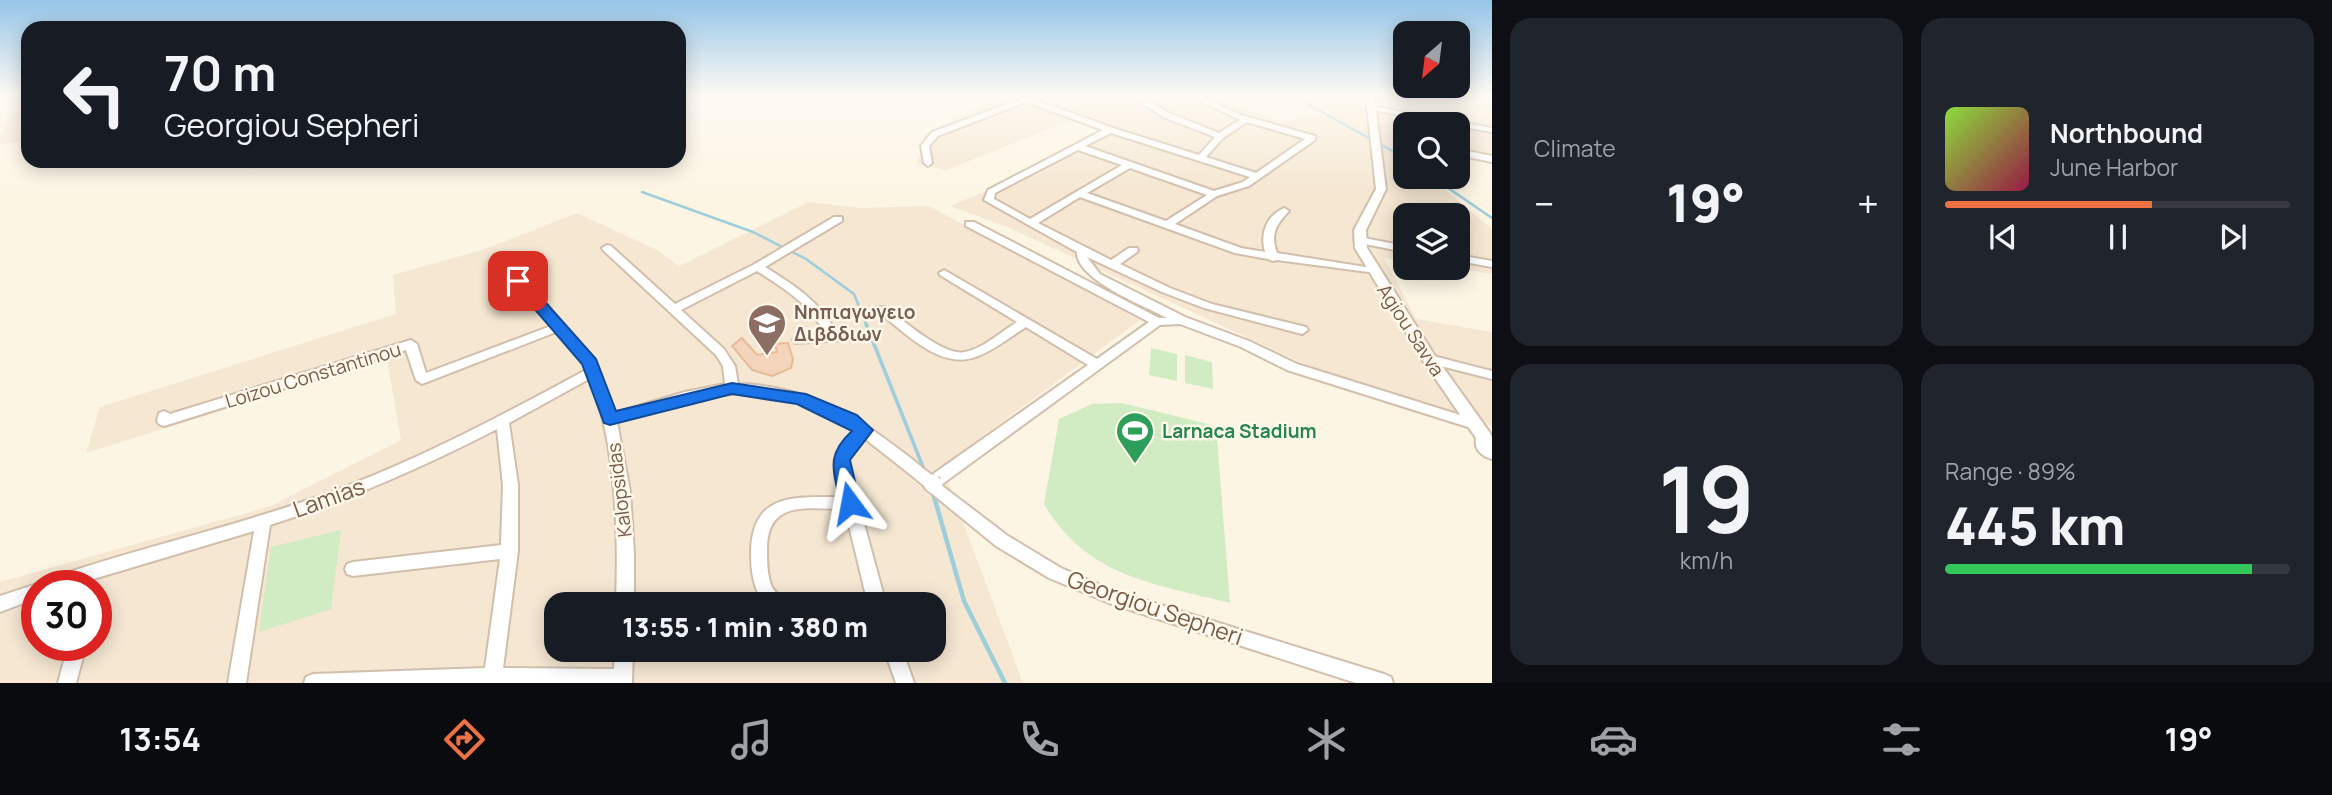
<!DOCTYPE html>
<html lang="en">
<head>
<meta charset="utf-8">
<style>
  :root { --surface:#171b24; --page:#20242c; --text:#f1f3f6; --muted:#9ea1a6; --line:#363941; --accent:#ec7245 }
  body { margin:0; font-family:Manrope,sans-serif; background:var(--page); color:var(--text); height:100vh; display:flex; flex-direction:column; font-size:26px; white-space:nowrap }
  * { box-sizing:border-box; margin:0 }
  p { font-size:23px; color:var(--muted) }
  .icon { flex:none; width:38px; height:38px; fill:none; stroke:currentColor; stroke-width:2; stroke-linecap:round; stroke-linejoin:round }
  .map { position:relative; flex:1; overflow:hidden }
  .drawer { display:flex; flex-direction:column; gap:18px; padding:18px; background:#0d0f14; width:840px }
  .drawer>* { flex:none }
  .guide { position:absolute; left:21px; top:21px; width:665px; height:147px; border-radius:21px; box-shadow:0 4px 18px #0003; background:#171b24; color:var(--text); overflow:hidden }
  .needle { width:46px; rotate:208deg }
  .controls { position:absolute; left:1393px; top:21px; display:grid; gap:14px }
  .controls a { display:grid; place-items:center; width:77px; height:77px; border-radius:14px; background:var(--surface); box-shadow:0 4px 18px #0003; font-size:35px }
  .speed { position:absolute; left:21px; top:570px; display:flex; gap:14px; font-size:35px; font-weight:700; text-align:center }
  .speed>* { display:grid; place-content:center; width:91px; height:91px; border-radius:50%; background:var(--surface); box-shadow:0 4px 18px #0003; line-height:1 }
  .speed .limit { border:10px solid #d22; background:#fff; color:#111 }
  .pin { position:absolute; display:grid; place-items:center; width:60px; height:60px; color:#fff; margin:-30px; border-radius:14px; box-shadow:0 4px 10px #0006 }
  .me { position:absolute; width:77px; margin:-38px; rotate:347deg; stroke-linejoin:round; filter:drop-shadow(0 0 5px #0008) }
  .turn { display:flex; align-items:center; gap:24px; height:147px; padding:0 28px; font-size:32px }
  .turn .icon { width:91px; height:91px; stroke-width:2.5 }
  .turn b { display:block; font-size:49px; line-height:60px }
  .big { font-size:52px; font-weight:800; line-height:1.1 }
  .drawer .widget { flex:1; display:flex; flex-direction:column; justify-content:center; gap:10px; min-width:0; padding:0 24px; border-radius:21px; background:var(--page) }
  .drawer .dial { align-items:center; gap:0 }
  .dial b { font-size:91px; line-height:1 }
  .song { display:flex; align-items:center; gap:21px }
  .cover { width:84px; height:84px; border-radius:10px; background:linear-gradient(135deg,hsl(90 70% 55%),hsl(340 70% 35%)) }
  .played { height:7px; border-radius:4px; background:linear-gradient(90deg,var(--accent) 60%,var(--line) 60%) }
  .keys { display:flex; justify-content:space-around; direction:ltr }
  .heat { display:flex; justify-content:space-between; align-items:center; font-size:38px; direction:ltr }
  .charge { height:10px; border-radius:5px; background:linear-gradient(90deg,#34c759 89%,var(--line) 0) }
  .drawer .tiles { flex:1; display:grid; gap:18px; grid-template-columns:repeat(2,1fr) }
  .trip { position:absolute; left:544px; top:592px; width:402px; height:70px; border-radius:21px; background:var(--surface); box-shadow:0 4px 18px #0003; font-weight:800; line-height:70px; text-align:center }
  .tabs { display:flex; height:112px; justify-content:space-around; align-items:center; background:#090b0e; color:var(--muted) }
  .tabs .icon { width:49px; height:49px }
  .tabs .selected { color:var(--accent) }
  .tabs b { font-size:32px; color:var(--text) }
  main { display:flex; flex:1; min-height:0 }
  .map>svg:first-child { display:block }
  .residential { fill:#f5e7d2; fill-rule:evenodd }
  .green { fill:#d1ebc2 }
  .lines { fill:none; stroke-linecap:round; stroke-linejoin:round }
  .stream-far2 { stroke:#9dceda; stroke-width:2.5 }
  .stream-far1 { stroke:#9dceda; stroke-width:3.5 }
  .stream { stroke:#9dceda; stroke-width:4.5 }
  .building { fill:#f4d4bb; stroke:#e7bb9a; stroke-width:2 }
  .minor-casing { stroke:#d1bfac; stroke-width:4 }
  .tertiary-casing { stroke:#d1bfac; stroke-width:4 }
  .minor { fill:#fff; fill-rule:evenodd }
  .tertiary { fill:#fff; fill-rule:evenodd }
  .minor-bridge-far1-casing { stroke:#d1bfac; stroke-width:17; stroke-linecap:butt }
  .minor-bridge-casing { stroke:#d1bfac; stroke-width:20; stroke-linecap:butt }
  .minor-bridge-far1 { stroke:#fff; stroke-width:13 }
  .minor-bridge { stroke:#fff; stroke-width:17 }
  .route { fill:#1a73e8; stroke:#114b97; stroke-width:2 }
  .labels { text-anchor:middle; stroke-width:5; stroke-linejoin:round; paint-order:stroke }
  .education-label { font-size:19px; font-weight:bold; fill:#785e54; stroke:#fff8eb; text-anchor:start }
  .street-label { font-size:19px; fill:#775b48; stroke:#fff8eb }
  .leisure-label { font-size:19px; font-weight:bold; fill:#27864d; stroke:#fff8eb; text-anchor:start }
  .near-street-label { font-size:23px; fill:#775b48; stroke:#fff8eb }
</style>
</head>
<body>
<main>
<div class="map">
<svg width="1492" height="683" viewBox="0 0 1492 683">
  <rect width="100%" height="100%" fill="#fdf5e4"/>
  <path class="residential" d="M1014 96H1213L1278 122 1319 116 1302 96H1492V161L1458 155V124H1405V145L1396 143 1395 147 1405 156V177H1430L1492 229V274L1453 268H1458V215H1405V261L1384 258 1416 319 1492 332V426L1342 381 1005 226 950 206 989 190 1100 130 1070 120 947 170 917 164 925 134 990 101Z
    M28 97V141L0 144V134L9 116Z
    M809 202 861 208 929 206 1140 320 942 466 1023 683H0V582L271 506 401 440 387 359 86 453 100 407 396 314 393 275 485 249 577 213 657 250 679 266ZM37 586H96V646H37ZM556 604H934V649H556Z"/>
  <path class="green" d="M1151 348 1177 354V381L1149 375Z
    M1185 355 1212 362 1213 389 1185 383Z
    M1122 403 1216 426 1230 603C1153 583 1088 578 1044 504L1059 419 1092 404Z
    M341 530 331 609 259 632 271 547Z"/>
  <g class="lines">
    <path class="stream-far2" d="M1293 96 1405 158
      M1432 177 1492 218
      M642 192 753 232 806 259 854 294 867 326"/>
    <path class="stream-far1" d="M866 324 925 472"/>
    <path class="stream" d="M933 493 964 601 1005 683"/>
  </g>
  <path class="building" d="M742 338 757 355 777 352 775 344 788 343 793 359 791 368 772 376 752 370 732 346Z"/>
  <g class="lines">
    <defs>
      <path id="minor" d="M1029 96H1035L1033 99 1113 128 1199 155 1215 137 1163 117 1131 96H1140L1169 113 1219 133 1240 120 1190 96H1199L1241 115 1315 136V140L1249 186 1217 196 1175 224 1241 248 1265 252C1260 234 1266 216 1284 208L1289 211C1276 225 1270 234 1277 253L1372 268 1376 269 1377 271 1376 273 1277 260 1273 261 1268 259 1235 253 1080 197 1038 223 1111 260 1129 248H1137L1138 250 1137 252 1120 264 1170 288 1212 304 1306 327 1308 330 1302 334 1204 308 1162 292 1087 257 1100 274 1185 317 1249 341 1297 364 1476 420 1478 423 1476 426 1471 428 1287 370 1241 347 1180 324 1160 325 941 485 1008 536 1061 568 1112 590 1384 674 1391 677 1393 683H1356L1109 603 1049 578 996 546 925 488 923 484 926 479 921 481 916 479 864 438 851 453 848 465 886 604H868L845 509C809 509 767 499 767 549 767 561 767 576 772 587 776 594 782 597 785 604H765C753 589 751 571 751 552 752 492 795 497 842 497 833 462 828 459 854 431 763 372 713 393 617 422L630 491 634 554V604H616C618 543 617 480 603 420 600 406 594 392 589 379L509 423 518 485V551L503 668 614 669 615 649H633L632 683H304L306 677 313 674 485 668 500 559 353 576 347 574 345 569 347 564 353 562 501 545 503 485 497 429C423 467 349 500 270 525L246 683H228L254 531 70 586H37V598L0 612V596L37 584 41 585 43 581C133 549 227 529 317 497 411 464 499 417 586 370L584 364 556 332 422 384 416 380 406 350 164 426 159 424 157 421 159 413 164 411 170 414 411 340 417 344 426 373 551 326 514 283 512 281 514 279H522L594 360 615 413 685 392 725 384 723 366 716 355 603 250 602 248 607 245 611 246 675 304 753 265 834 217H842V221L765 267C794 285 821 302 837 334L859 332 865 336 863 339 795 343 793 340 795 337 825 334C811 305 784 288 757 271L681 310 724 349 735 366 738 384C798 385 849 411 896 447 906 455 921 464 928 475L926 479 1088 365 1026 327C1010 337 996 349 978 356 941 372 905 332 877 311L875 309 877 307H885C902 319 944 357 965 352 984 348 1001 332 1017 322L940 275 939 273 944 270 1097 359 1149 322 966 226V222H974L1159 318H1167C1145 306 1076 280 1077 252L984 200 988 190 1103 130 1026 102 938 136 929 146 932 163 928 166 924 163 921 146 932 132ZM1247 122 1305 139 1256 173 1206 157 1223 138ZM1111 133 1250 177 1243 182 1214 191 1085 146ZM1078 150 1122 165 1030 219 994 199 995 193ZM1130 168 1207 195 1166 221 1087 193Z
        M1370 106 1492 128V132L1458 126V124H1448L1373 110H1370Z
        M1458 149 1492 156V162L1458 155Z
        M1359 237 1405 246V252L1355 242 1354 240Z
        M1458 255 1492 261V267L1458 261Z
        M1429 355 1492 371V379L1425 362 1423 359Z
        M68 646H86L76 683H58Z
        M884 649H902L914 683H896Z"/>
      <path id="tertiary" d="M1366 96H1374L1386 189 1366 230 1367 248 1435 356 1490 433 1492 437V459C1481 456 1474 449 1476 438L1422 359 1355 248 1354 230 1376 189Z"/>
    </defs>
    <use href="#minor" class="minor-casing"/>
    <use href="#tertiary" class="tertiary-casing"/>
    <use href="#minor" class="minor"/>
    <use href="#tertiary" class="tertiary"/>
    <defs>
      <path id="minor-bridge-far1" d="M921 475 934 485"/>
      <path id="minor-bridge" d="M932 483 934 485"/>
    </defs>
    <use href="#minor-bridge-far1" class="minor-bridge-far1-casing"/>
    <use href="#minor-bridge" class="minor-bridge-casing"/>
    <use href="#minor-bridge-far1" class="minor-bridge-far1"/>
    <use href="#minor-bridge" class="minor-bridge"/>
  </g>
  <linearGradient id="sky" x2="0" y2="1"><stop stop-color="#95c5e8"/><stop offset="0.5" stop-color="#fefaf3"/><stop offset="1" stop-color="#fefaf3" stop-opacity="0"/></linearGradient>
  <rect width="1492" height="191" fill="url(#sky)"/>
  <path class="route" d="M518 276 523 277 596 359 616 411 732 383 806 394 857 415 873 430 850 460 860 503 857 508H843L840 503C834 470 825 456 852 431L797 404 732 394 610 425 604 423 582 364 513 284 511 281Z"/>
  <defs>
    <symbol id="school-pin" viewBox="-11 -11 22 30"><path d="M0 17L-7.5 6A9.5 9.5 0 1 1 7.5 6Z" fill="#8d6e63" stroke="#fff8eb"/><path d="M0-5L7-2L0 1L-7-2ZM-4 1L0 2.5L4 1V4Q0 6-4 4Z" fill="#fff"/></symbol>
    <symbol id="stadium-pin" viewBox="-11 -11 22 30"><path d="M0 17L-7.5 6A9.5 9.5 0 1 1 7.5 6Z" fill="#2e9e5b" stroke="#fff8eb"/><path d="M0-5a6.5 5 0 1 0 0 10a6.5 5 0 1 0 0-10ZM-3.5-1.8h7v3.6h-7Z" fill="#fff"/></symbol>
  </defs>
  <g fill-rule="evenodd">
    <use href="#school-pin" x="745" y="301" width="44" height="60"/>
    <use href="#stadium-pin" x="1113" y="409" width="44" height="60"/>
  </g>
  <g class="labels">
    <g class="education-label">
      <text x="794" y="319">Νηπιαγωγειο<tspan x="794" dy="22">Διβδδιων</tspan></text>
    </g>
    <g class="street-label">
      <text transform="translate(1411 330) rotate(57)" y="7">Agiou Savva</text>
      <text transform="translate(313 375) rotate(-17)" y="7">Loizou Constantinou</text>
      <text transform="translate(619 490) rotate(-97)" y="7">Kalopsidas</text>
    </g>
    <g class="leisure-label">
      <text x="1162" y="438">Larnaca Stadium</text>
    </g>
    <g class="near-street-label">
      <text transform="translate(329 498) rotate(-20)" y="8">Lamias</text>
      <text transform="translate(1155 608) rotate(19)" y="8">Georgiou Sepheri</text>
    </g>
  </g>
</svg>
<div class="controls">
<a><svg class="needle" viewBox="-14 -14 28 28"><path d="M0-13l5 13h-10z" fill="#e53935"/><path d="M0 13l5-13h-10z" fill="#9ea1a6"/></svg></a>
<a><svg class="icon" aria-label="search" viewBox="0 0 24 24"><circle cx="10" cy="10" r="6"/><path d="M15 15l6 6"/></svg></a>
<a><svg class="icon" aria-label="layers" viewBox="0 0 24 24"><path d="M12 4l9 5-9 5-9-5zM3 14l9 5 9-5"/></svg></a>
</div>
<div class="speed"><div class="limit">30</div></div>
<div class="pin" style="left:518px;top:281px;background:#d93025"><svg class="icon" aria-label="arrive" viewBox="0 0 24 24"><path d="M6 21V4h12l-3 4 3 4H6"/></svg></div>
<svg class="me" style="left:850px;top:503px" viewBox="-20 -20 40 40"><path d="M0-17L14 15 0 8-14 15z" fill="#1a73e8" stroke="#fff" stroke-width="4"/></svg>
<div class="trip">13:55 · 1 min · 380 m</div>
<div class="guide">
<div class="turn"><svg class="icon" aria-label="left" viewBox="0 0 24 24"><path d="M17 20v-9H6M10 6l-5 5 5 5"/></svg><div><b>70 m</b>Georgiou Sepheri</div></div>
</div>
</div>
<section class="drawer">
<div class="tiles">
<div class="widget"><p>Climate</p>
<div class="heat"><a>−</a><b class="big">19°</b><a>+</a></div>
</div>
<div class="widget">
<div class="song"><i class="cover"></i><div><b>Northbound</b><p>June Harbor</p></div></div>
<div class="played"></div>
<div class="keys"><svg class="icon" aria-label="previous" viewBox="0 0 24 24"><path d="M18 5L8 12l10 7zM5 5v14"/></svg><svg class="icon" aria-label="pause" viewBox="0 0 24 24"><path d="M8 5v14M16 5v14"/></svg><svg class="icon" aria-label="next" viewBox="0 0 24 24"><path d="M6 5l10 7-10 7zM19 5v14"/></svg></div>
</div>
<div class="widget dial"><b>19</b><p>km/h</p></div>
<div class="widget"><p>Range · 89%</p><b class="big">445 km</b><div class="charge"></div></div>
</div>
</section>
</main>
<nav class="tabs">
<b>13:54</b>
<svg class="icon selected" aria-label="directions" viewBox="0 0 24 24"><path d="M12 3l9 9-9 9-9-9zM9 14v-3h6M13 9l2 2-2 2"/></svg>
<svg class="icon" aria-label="music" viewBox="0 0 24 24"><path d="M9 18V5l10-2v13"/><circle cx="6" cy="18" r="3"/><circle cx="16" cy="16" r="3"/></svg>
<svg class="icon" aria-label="phone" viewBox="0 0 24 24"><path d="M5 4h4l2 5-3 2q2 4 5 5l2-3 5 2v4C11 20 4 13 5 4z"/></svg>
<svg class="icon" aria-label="climate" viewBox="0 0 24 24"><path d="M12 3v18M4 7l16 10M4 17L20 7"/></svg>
<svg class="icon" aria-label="car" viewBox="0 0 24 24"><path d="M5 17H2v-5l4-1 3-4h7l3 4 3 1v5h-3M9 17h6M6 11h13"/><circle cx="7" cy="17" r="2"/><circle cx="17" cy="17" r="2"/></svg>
<svg class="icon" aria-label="filters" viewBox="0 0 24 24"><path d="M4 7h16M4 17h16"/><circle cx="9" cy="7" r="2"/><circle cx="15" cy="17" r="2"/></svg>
<b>19°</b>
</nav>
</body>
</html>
